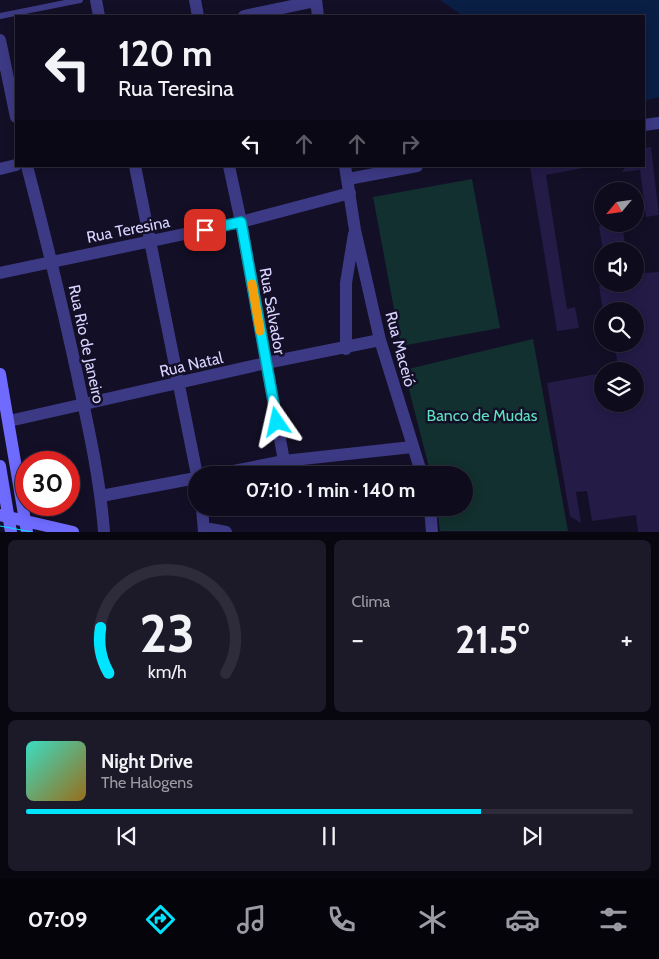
<!DOCTYPE html>
<html lang="pt">
<head>
<meta charset="utf-8">
<style>
  :root { --surface:#0e0b1c; --page:#1c1929; --text:#f1f3f6; --muted:#9b9ba3; --line:#2e2b3b; --accent:#00e5ff }
  body { margin:0; font-family:Cabin,sans-serif; background:var(--page); color:var(--text); height:100vh; display:flex; flex-direction:column; font-size:19px; white-space:nowrap }
  * { box-sizing:border-box; margin:0 }
  p { font-size:16px; color:var(--muted) }
  .icon { flex:none; width:28px; height:28px; fill:none; stroke:currentColor; stroke-width:2; stroke-linecap:round; stroke-linejoin:round }
  .map { position:relative; height:532px; overflow:hidden }
  .side { display:flex; flex-direction:column; gap:8px; padding:8px; background:#08060f; flex:1 }
  .side>* { flex:none }
  .top-card { position:absolute; left:15px; top:15px; width:630px; height:152px; border-radius:0px; box-shadow:0 2px 12px #0003,0 0 0 1px var(--line); background:#0e0b1c; color:var(--text); overflow:hidden }
  .needle { width:32px; rotate:241deg }
  .controls { position:absolute; left:594px; top:182px; display:grid; gap:10px }
  .controls a { display:grid; place-items:center; width:50px; height:50px; border-radius:50%; background:var(--surface); box-shadow:0 2px 12px #0003,0 0 0 1px var(--line); font-size:25px }
  .speed { position:absolute; left:15px; top:451px; display:flex; gap:10px; font-size:25px; font-weight:700; text-align:center }
  .speed>* { display:grid; place-content:center; width:65px; height:65px; border-radius:50%; background:var(--surface); box-shadow:0 2px 12px #0003,0 0 0 1px var(--line); line-height:1 }
  .speed .limit { border:8px solid #d22; background:#fff; color:#111 }
  .pin { position:absolute; display:grid; place-items:center; width:42px; height:42px; color:#fff; margin:-21px; border-radius:10px; box-shadow:0 2px 8px #0006 }
  .me { position:absolute; width:55px; margin:-28px; rotate:349deg; stroke-linejoin:round; filter:drop-shadow(0 0 4px #0008) }
  .turn { display:flex; align-items:center; gap:18px; height:105px; padding:0 20px; font-size:22px }
  .turn .icon { width:65px; height:65px; stroke-width:2.5 }
  .turn b { display:block; font-size:35px; line-height:42px }
  .lanes { display:flex; align-items:center; height:48px; padding:0 20px; background:#0003; justify-content:center; gap:25px; direction:ltr }
  .lanes .off { opacity:.35 }
  .big { font-size:38px; font-weight:700; line-height:1.1 }
  .side .tile { flex:1; display:flex; flex-direction:column; justify-content:center; gap:8px; min-width:0; padding:0 18px; border-radius:8px; background:var(--page) }
  .side .dial { align-items:center; gap:0 }
  .dial svg { height:130px; overflow:visible; fill:none; stroke:var(--line); stroke-width:7; stroke-linecap:round; text-anchor:middle }
  .dial text { fill:var(--text); stroke:none }
  .song { display:flex; align-items:center; gap:15px }
  .cover { width:60px; height:60px; border-radius:8px; background:linear-gradient(135deg,hsl(170 70% 55%),hsl(40 70% 35%)) }
  .played { height:5px; border-radius:2px; background:linear-gradient(90deg,var(--accent) 75%,var(--line) 75%) }
  .keys { display:flex; justify-content:space-around; direction:ltr }
  .heat { display:flex; justify-content:space-between; align-items:center; font-size:28px; direction:ltr }
  .side .tiles { flex:1; display:grid; gap:8px; grid-template-columns:1fr 1fr }
  .tile:last-child { grid-column:span 2 }
  .trip { position:absolute; left:188px; top:466px; width:285px; height:50px; border-radius:25px; background:var(--surface); box-shadow:0 2px 12px #0003,0 0 0 1px var(--line); font-weight:700; line-height:50px; text-align:center }
  .tabs { display:flex; height:80px; justify-content:space-around; align-items:center; background:#06040b; color:var(--muted) }
  .tabs .icon { width:35px; height:35px }
  .tabs .current { color:var(--accent) }
  .tabs b { font-size:22px; color:var(--text) }
  .map>svg:first-child { display:block }
  .green { fill:#12302f }
  .water { fill:#0a1f44 }
  .building { fill:#241b47 }
  .lines { fill:none; stroke-linecap:round; stroke-linejoin:round }
  .service { stroke:#3d3a85; stroke-width:6 }
  .minor { stroke:#3d3a85; stroke-width:12 }
  .secondary { stroke:#6f6bff; stroke-width:12 }
  .tram { stroke:#00e5ff; stroke-width:1 }
  .route-casing { stroke:#0095a6; stroke-width:12 }
  .route { stroke:#00e5ff; stroke-width:9 }
  .slow { stroke:#f59e0b; stroke-width:9 }
  .labels { text-anchor:middle; stroke-width:5; stroke-linejoin:round; paint-order:stroke }
  .street-label { font-size:16px; fill:#d9d4ff; stroke:#130f26 }
  .park-label { font-size:16px; fill:#5fe0c0; stroke:#130f26 }
</style>
</head>
<body>
<div class="map">
<svg width="659" height="532" viewBox="0 0 659 532">
  <rect width="100%" height="100%" fill="#130f26"/>
  <path class="green" d="M472 179 500 328 401 346 373 197Z
    M533 339 568 531H440L437 508H464V475H431L404 370Z"/>
  <path class="water" d="M440 0H659V97L644 101V16H463Z"/>
  <path class="building" d="M651 147 659 215 646 217 640 170 622 172 626 166H644V148Z
    M594 166 546 175 567 309 575 307 579 328 557 331 530 167Z
    M622 224 626 251H603L599 226Z
    M659 272V532H638L636 515 592 521 587 491 576 492 581 523 570 516 547 383 602 373V404H635V371H619L614 344H635V311H603L599 286 635 284V280L643 279 642 273Z"/>
  <g class="lines">
    <path class="service" d="M0 16 80 0"/>
    <path class="minor" d="M96 0 99 16
      M195 0 198 16
      M316 0 318 16
      M244 16 316 1
      M0 40 16 117
      M644 125 659 123
      M27 166C45 235 62 304 77 374 88 426 100 478 104 532
      M135 166 197 475
      M229 166 241 222 284 461
      M345 166 355 230 380 340 422 475
      M0 169 16 165
      M348 179 417 166
      M0 273 241 222 350 193
      M346 349V283L354 234
      M9 421 266 363 380 340
      M213 475 284 461 412 447
      M101 496 196 478
      M202 508 204 532
      M430 508 432 532
      M205 528 226 532"/>
    <path class="secondary" d="M0 374 27 532
      M0 466 11 532
      M0 515 73 532"/>
    <path class="tram" d="M0 526 32 532"/>
  </g>
  <g class="lines">
    <defs>
      <path id="route" d="M205 230 241 222 277 422"/>
    </defs>
    <use href="#route" class="route-casing"/>
    <use href="#route" class="route"/>
    <path class="slow" d="M252 284 260 331"/>
  </g>
  <g class="labels">
    <g class="street-label">
      <text transform="translate(128 229) rotate(-11)" y="6">Rua Teresina</text>
      <text transform="translate(273 311) rotate(80)" y="6">Rua Salvador</text>
      <text transform="translate(87 344) rotate(78)" y="6">Rua Rio de Janeiro</text>
      <text transform="translate(401 349) rotate(75)" y="6">Rua Maceió</text>
      <text transform="translate(191 364) rotate(-13)" y="6">Rua Natal</text>
    </g>
    <g class="park-label">
      <text x="482" y="421">Banco de Mudas</text>
    </g>
  </g>
</svg>
<div class="controls">
<a><svg class="needle" viewBox="-14 -14 28 28"><path d="M0-13l5 13h-10z" fill="#e53935"/><path d="M0 13l5-13h-10z" fill="#9b9ba3"/></svg></a>
<a><svg class="icon" aria-label="sound" viewBox="0 0 24 24"><path d="M4 9h4l5-4v14l-5-4H4zM17 9q2 3 0 6"/></svg></a>
<a><svg class="icon" aria-label="search" viewBox="0 0 24 24"><circle cx="10" cy="10" r="6"/><path d="M15 15l6 6"/></svg></a>
<a><svg class="icon" aria-label="layers" viewBox="0 0 24 24"><path d="M12 4l9 5-9 5-9-5zM3 14l9 5 9-5"/></svg></a>
</div>
<div class="speed"><div class="limit">30</div></div>
<div class="pin" style="left:205px;top:230px;background:#d93025"><svg class="icon" aria-label="arrive" viewBox="0 0 24 24"><path d="M6 21V4h12l-3 4 3 4H6"/></svg></div>
<svg class="me" style="left:277px;top:422px" viewBox="-20 -20 40 40"><path d="M0-17L14 15 0 8-14 15z" fill="#00e5ff" stroke="#fff" stroke-width="4"/></svg>
<div class="trip">07:10 · 1 min · 140 m</div>
<div class="top-card">
<div class="turn"><svg class="icon" aria-label="left" viewBox="0 0 24 24"><path d="M17 20v-9H6M10 6l-5 5 5 5"/></svg><div><b>120 m</b>Rua Teresina</div></div>
<div class="lanes"><svg class="icon" aria-label="left" viewBox="0 0 24 24"><path d="M17 20v-9H6M10 6l-5 5 5 5"/></svg><svg class="icon off" aria-label="ahead" viewBox="0 0 24 24"><path d="M12 20V5M6 11l6-6 6 6"/></svg><svg class="icon off" aria-label="ahead" viewBox="0 0 24 24"><path d="M12 20V5M6 11l6-6 6 6"/></svg><svg class="icon off" aria-label="right" viewBox="0 0 24 24"><path d="M7 20v-9h11M14 6l5 5-5 5"/></svg></div>
</div>
</div>
<section class="side">
<div class="tiles">
<div class="tile dial"><svg viewBox="0 0 100 80">
<path d="M14 69A42 42 0 1 1 86 69"/>
<path d="M14 69A42 42 0 0 1 9 41" stroke="#00e5ff"/>
<text x="50" y="56" font-size="32" font-weight="700">23</text>
<text x="50" y="72" font-size="11">km/h</text>
</svg></div>
<div class="tile"><p>Clima</p>
<div class="heat"><a>−</a><b class="big">21.5°</b><a>+</a></div>
</div>
<div class="tile">
<div class="song"><i class="cover"></i><div><b>Night Drive</b><p>The Halogens</p></div></div>
<div class="played"></div>
<div class="keys"><svg class="icon" aria-label="previous" viewBox="0 0 24 24"><path d="M18 5L8 12l10 7zM5 5v14"/></svg><svg class="icon" aria-label="pause" viewBox="0 0 24 24"><path d="M8 5v14M16 5v14"/></svg><svg class="icon" aria-label="next" viewBox="0 0 24 24"><path d="M6 5l10 7-10 7zM19 5v14"/></svg></div>
</div>
</div>
</section>
<nav class="tabs">
<b>07:09</b>
<svg class="icon current" aria-label="directions" viewBox="0 0 24 24"><path d="M12 3l9 9-9 9-9-9zM9 14v-3h6M13 9l2 2-2 2"/></svg>
<svg class="icon" aria-label="music" viewBox="0 0 24 24"><path d="M9 18V5l10-2v13"/><circle cx="6" cy="18" r="3"/><circle cx="16" cy="16" r="3"/></svg>
<svg class="icon" aria-label="phone" viewBox="0 0 24 24"><path d="M5 4h4l2 5-3 2q2 4 5 5l2-3 5 2v4C11 20 4 13 5 4z"/></svg>
<svg class="icon" aria-label="climate" viewBox="0 0 24 24"><path d="M12 3v18M4 7l16 10M4 17L20 7"/></svg>
<svg class="icon" aria-label="car" viewBox="0 0 24 24"><path d="M5 17H2v-5l4-1 3-4h7l3 4 3 1v5h-3M9 17h6M6 11h13"/><circle cx="7" cy="17" r="2"/><circle cx="17" cy="17" r="2"/></svg>
<svg class="icon" aria-label="filters" viewBox="0 0 24 24"><path d="M4 7h16M4 17h16"/><circle cx="9" cy="7" r="2"/><circle cx="15" cy="17" r="2"/></svg>
</nav>
</body>
</html>
